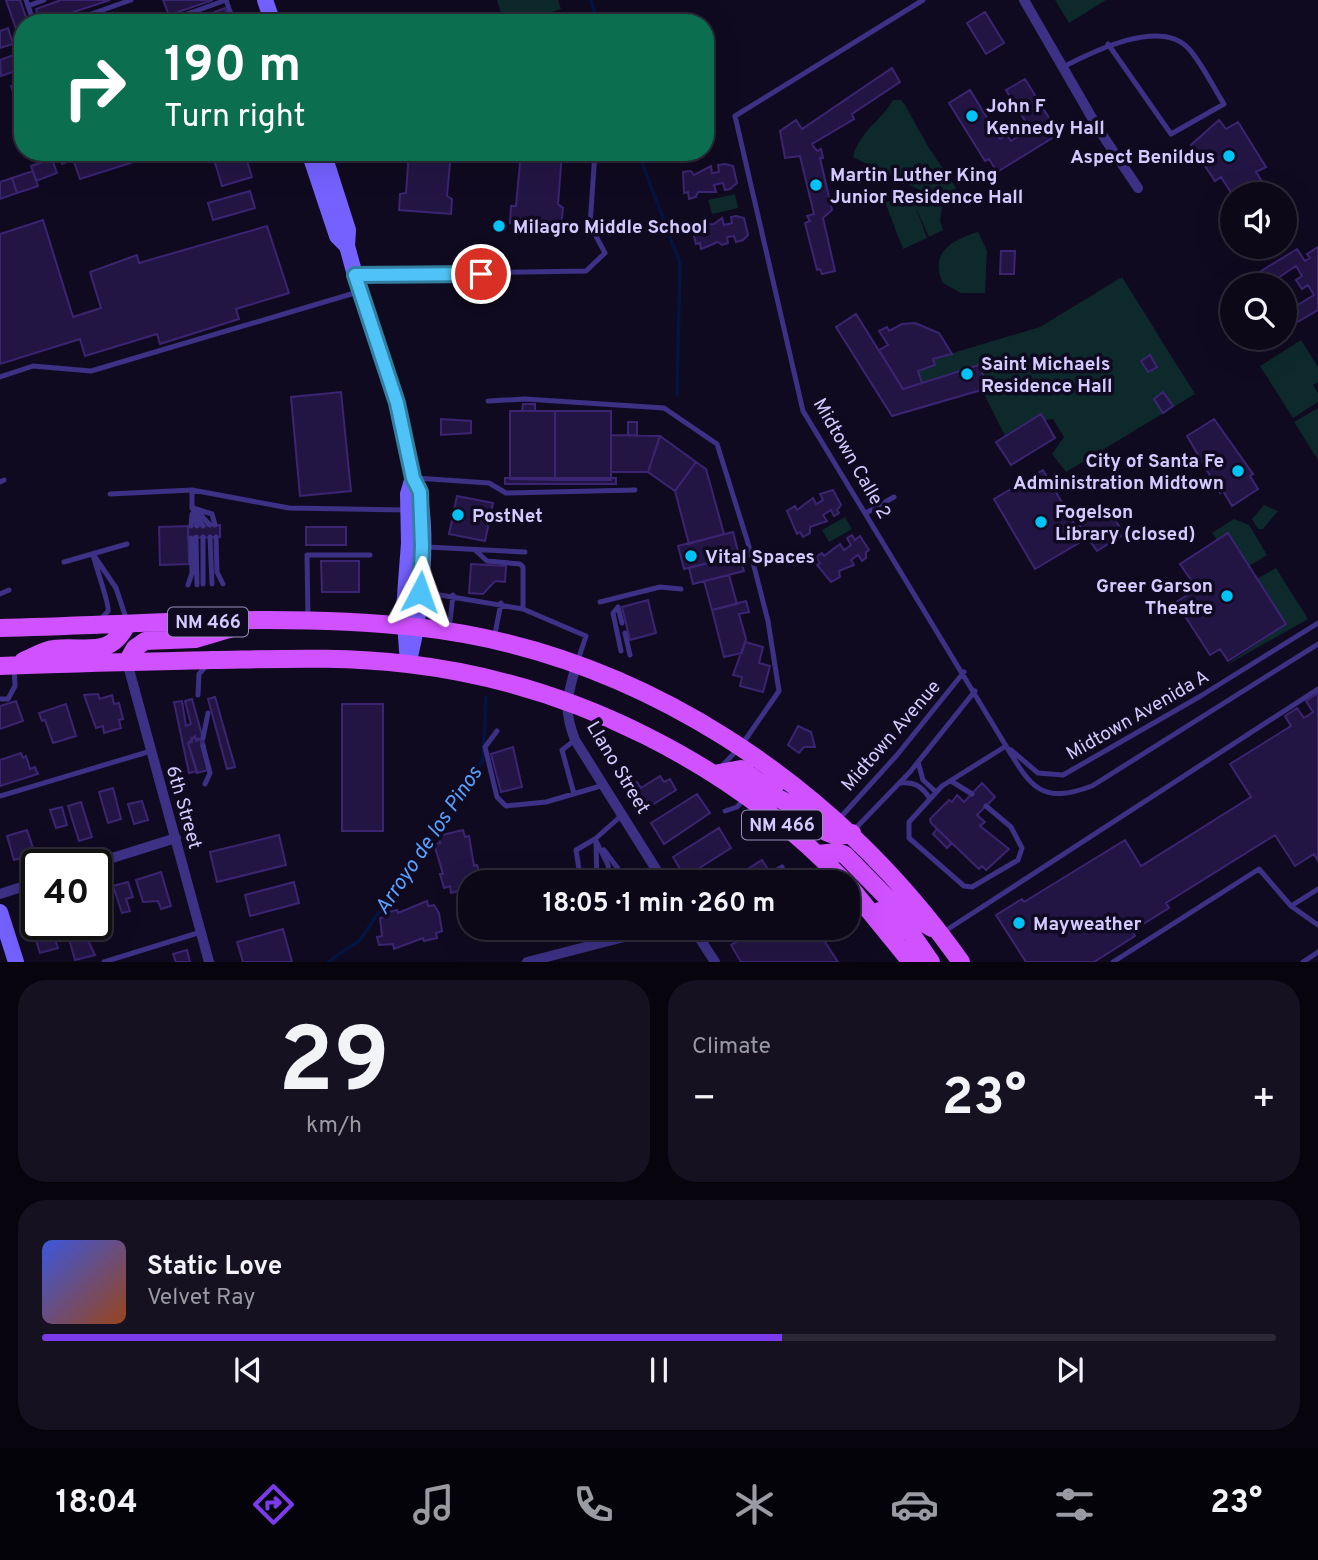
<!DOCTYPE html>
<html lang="en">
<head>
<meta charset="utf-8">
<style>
  :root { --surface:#0c0818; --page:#151121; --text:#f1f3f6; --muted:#9a9aa2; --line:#2c2937; --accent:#7c3aed }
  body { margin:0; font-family:Overpass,sans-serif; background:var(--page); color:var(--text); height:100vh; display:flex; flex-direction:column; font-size:26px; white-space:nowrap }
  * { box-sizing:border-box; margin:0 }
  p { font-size:23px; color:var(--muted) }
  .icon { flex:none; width:38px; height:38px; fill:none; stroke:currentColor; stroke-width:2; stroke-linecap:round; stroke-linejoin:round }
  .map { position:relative; height:962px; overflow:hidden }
  .panel { display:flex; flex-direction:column; gap:18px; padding:18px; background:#07040d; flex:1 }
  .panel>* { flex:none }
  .guide { position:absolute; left:14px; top:14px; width:700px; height:147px; border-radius:28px; box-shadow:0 7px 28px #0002,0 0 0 2px var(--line); background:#0b6e4f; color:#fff; overflow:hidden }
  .controls { position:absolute; left:1220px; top:182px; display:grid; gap:14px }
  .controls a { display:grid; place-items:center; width:77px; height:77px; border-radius:50%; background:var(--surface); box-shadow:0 7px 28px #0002,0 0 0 2px var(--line); font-size:35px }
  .speed { position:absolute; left:21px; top:849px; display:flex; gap:14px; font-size:35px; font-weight:700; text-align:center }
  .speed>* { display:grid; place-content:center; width:91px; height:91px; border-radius:50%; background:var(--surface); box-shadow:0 7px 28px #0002,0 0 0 2px var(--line); line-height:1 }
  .speed .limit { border:4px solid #111; border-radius:10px; background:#fff; color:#111 }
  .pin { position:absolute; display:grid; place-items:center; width:60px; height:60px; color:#fff; margin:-30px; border:4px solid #fff; border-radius:50%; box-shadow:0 2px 7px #0007 }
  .me { position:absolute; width:77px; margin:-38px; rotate:4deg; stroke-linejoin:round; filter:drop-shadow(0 0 5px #0008) }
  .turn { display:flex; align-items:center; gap:24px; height:147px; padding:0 35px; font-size:32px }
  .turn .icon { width:91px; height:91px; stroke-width:2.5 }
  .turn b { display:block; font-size:49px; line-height:60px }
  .big { font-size:52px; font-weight:700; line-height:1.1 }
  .panel .widget { flex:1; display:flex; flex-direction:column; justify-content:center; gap:10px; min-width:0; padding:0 24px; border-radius:28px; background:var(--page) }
  .panel .dial { align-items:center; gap:0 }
  .dial b { font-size:91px; line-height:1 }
  .song { display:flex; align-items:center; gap:21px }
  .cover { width:84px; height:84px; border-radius:10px; background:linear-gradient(135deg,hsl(230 70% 55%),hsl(20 70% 35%)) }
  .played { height:7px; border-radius:4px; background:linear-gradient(90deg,var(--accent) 60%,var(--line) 60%) }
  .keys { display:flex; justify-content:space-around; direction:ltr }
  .heat { display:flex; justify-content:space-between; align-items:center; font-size:38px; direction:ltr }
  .panel .tiles { flex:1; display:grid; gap:18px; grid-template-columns:1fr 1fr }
  .widget:last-child { grid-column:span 2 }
  .trip { position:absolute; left:458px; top:870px; width:402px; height:70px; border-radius:28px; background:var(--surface); box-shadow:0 7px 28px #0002,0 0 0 2px var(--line); font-weight:700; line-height:70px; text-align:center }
  .tabs { display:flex; height:112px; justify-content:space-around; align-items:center; background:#05030a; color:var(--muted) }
  .tabs .icon { width:49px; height:49px }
  .tabs .current { color:var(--accent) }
  .tabs b { font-size:32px; color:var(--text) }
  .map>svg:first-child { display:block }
  .green { fill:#0d292b }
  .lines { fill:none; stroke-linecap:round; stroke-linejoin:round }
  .stream { stroke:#041440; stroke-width:3.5 }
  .building { fill:#231543; stroke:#3b2471; stroke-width:2 }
  .lane { stroke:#3c3184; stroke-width:5 }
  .street { stroke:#3c3184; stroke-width:10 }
  .secondary { stroke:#7561ff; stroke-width:16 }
  .primary { stroke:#d051ff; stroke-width:18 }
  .route-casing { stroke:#337fa1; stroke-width:18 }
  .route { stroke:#4fc3f7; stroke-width:12 }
  .poi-dot { fill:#00c3f5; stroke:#100a20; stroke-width:2.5 }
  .labels { text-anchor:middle; stroke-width:7; stroke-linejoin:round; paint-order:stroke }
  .shield { fill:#100a20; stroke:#9a90bc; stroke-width:2 }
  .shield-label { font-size:18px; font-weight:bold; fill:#d5caff }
  .poi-label { font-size:19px; font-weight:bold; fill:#d5caff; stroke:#100a20; text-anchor:start }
  .street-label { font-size:19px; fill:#d5caff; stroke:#100a20 }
  .water-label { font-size:21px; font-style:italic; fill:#58a0ff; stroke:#100a20 }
</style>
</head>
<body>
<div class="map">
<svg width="1318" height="962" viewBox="0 0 1318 962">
  <rect width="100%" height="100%" fill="#100a20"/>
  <path class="green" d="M497 0H558L561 9 517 23H504Z
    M1055 0H1106L1069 23Z
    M893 100H901L905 105 929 148 956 188 944 202 853 157C860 131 880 122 893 100Z
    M735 194 738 208 712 214 708 200Z
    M915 194 942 207 940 221 943 230 929 237 916 208 927 238 903 249 885 202 914 196 915 203Z
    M978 232 987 251 985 293H961L943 283C929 253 951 240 978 232Z
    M1122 277 1195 394 1066 472 1052 454 1064 437 1053 419 1044 420 1040 414 1005 436 982 390 988 387 979 365 922 383 918 371 934 365 933 359 1040 327Z
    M1301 340 1318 367V382L1313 385 1318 393V402L1293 418 1260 366Z
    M1318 408V460L1294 422Z
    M1264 505 1278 511 1263 529H1258L1252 519Z
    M845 517 852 529 829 542 822 530Z
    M1234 519 1249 525 1267 555 1249 566 1228 533 1217 540 1212 533Z
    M1276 568 1308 619 1223 667 1286 624 1257 579Z"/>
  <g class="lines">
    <path class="stream" d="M591 0 598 23
      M638 152 680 263 677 394
      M328 962 360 940 483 760 486 697"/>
  </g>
  <path class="building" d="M6 0H20L28 23H23V49Z
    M61 0H110L40 23 36 9Z
    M163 0H213L169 15Z
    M225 8 231 23H195L205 19 204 16Z
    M985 12 1004 43 986 54 967 23Z
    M106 14 109 23H82Z
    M8 28 13 44 0 48V31Z
    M16 54 21 69 1 76 0 60Z
    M892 68 900 82 852 114 854 119 812 144 817 151 821 149 823 158H820L832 210 823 218 835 271 822 274 820 269 817 270 805 223 810 221 807 216 814 214 800 156 785 158 780 131 796 120 802 129Z
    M1025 79 1059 134 997 172 989 159 985 161 949 103 970 90 1000 139 1007 135 1011 141 1030 129 1006 90Z
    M23 82V106L19 107 11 86Z
    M23 106V130L21 131 13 109Z
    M1219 120 1226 129 1238 122 1266 167 1256 172 1270 194H1232L1221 177 1215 181 1191 145Z
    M58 152H72L75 159 62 164Z
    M105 152H165L80 179 74 162Z
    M225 152H244L252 177 222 186 213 156Z
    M409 152H451L447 196 452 199 451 214 399 210 400 194 406 193Z
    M521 152H562L558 204 563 208 561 227 510 223 511 206H516Z
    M52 159 57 173 36 181 31 166Z
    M725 164 733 166 737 183 730 189 725 190 723 183 714 185 716 192H698L696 197 689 199 688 192 684 193 683 172 691 171 694 175 711 166 712 173 719 172 718 165Z
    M33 171 38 186 17 193 12 178Z
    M12 178 17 193 0 199V182Z
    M250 191 255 208 213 220 208 203Z
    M736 216 744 218 748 235 743 240 736 242 734 236 727 237 728 243 722 245 718 242 701 249 700 243 696 244 693 232H698L696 225 714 224 722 218 724 225 732 223 731 217Z
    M1284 217 1294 232 1284 238Z
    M43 220 73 317 101 308 90 272 137 255 139 263 267 226 289 293 236 309 239 319 160 344 157 334 85 356 80 339 0 364V234Z
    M1318 247V310L1294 324 1286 312 1314 295 1308 285 1302 289 1296 280 1302 276 1296 266 1269 284 1261 271 1297 249 1305 261 1310 258 1307 254Z
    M1001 251H1015L1014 274H1000Z
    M856 314 903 389 979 365 988 388 892 416 836 327Z
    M915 323 939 333 952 354 933 359 935 365 918 371 922 383 903 389 879 350 888 345 879 331 887 327 889 331 902 324Z
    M1150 355 1157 367 1148 372 1141 361Z
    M341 392 351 491 300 496 291 397Z
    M1163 392 1173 406 1163 413 1154 399Z
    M523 404H535V411H522Z
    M510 411H555V480L510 479Z
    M555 411H611V480H555Z
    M1041 414 1055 438 1011 465 996 442Z
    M441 419 471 421V433L441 435Z
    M1214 419 1253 474 1250 476 1258 489 1232 506 1223 491 1220 493 1187 436Z
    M628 422H637V436L628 435Z
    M611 435 660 436 648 472H611Z
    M660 436 696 462 675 491 648 472Z
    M696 462 706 469 724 534 689 544 675 491Z
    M1043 470 1084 540 1035 569 994 499Z
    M505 478H616V484H505Z
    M833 490 841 505 837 510 839 513 834 516 831 510 823 515 827 521 810 527V533L803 537 800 532 797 534 787 511 795 506 797 510 813 498 816 504 823 500 820 494Z
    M457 496 493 503 485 541 449 534Z
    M1107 507 1124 534 1097 551 1079 525Z
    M220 525V537L188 538V526Z
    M188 526 189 564 160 565 159 527Z
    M306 527H346V545H306Z
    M733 532 739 555 684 569 678 546Z
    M1228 533 1286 624 1228 661 1220 649 1210 655 1176 602 1197 589 1180 564Z
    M852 535 855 540 860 536 869 550 866 552V558L862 561 858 555 851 560 854 565 839 571 840 577 831 582 817 565 820 563 816 557 822 553 824 556 840 544 844 550 851 545 847 538Z
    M739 555 744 571 693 584 689 568Z
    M321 561H359V592H322Z
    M471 564 506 566 505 582 495 581 483 594 469 593Z
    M729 575 737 604 712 610 704 581Z
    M648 600 656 633 630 640 622 607Z
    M746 601 749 612 739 614 746 639 742 653 724 657 712 610Z
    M745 642 763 647 759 663 770 666 763 692 740 686 742 677 733 675Z
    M1318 693V861L1314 854 1295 866 1275 835 1166 903 1169 908 1132 931 1135 936 1094 962H1026L996 915 1022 899 1024 902 1125 840 1141 866 1251 797 1230 764 1291 726 1285 716 1297 708 1304 718 1313 712 1306 701Z
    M98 694 100 699 112 695 114 704 119 703 123 719 119 720 121 728 104 733 103 726 96 728 84 695Z
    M215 697 235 767 227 769 208 699Z
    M192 699 205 746H201V739L191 738 192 742 188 743 197 771 189 773 174 702 182 701 186 726 191 724 185 701Z
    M16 701 23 721 0 729V706Z
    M66 704 76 736 53 743 45 720 42 721 39 713Z
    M342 704H383V831H342Z
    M798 726 811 732 815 747H804L799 753 788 745Z
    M195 736 196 741 201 739 208 770 197 773 188 743Z
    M513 747 522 787 501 792 491 754Z
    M21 753 23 758 26 756 30 769 35 767 38 774 0 786V760Z
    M660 776 664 782 670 779 676 790 641 812 625 789 637 782 641 788Z
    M982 783 995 797 977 815 985 822 980 826 1009 849 986 870 982 866 979 869 931 823 930 819 949 800 952 802 957 795 964 802Z
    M113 788 121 819 108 823 99 792Z
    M697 794 710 813 664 844 651 823Z
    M142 801 148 820 134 824 128 804Z
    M81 802 92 837 79 841 68 806Z
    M62 807 67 825 56 828 50 810Z
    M719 828 731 848 685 877 673 857Z
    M937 829 952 843 947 848 933 834Z
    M27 830 35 854 14 860 7 836Z
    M463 830 465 837 469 836 474 866 477 865 481 879 471 882V888L451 893 450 886 444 888 440 874H443L434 844 440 843 438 836Z
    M279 835 286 865 217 882 210 852Z
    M762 860 776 882H734L732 879Z
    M161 872 171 906 161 909 158 901 143 902 136 880Z
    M128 882 133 897 126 899 130 911 122 913 113 886Z
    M294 882 299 903 250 916 245 895Z
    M103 893 112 920 92 927 91 924H96V895Z
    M427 901 428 906 434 905 439 913 442 931 436 933 437 938 424 941 423 938 394 949 393 944 379 945 377 937 382 936 380 918 386 917 385 913 397 910 398 913Z
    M40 924H50L58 948 40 953 32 927Z
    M732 928H816L838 962H741L731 945 740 940Z
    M283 929 292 962H243L237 942Z
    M85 934 95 955 75 960 69 939Z
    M187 950 190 962H176L173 954Z"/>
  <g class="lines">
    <path class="lane" d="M26 0 34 23
      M923 0 735 116 803 411 1006 746C1031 787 1041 805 1092 786L1318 644
      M28 6 44 0
      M66 23 131 0
      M163 23 226 0 234 23
      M291 23H300
      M1063 67C1092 52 1161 17 1189 49 1203 65 1213 87 1224 104L1171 134 1108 44
      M79 152 80 155 88 152
      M359 275 586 271 605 253 590 225 595 152
      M0 377 33 366 91 371 358 292
      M488 401 525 399 664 408 717 444 748 543 768 621 779 691 741 746 720 768
      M416 478 489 483 506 493 635 490
      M0 482 4 480
      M192 490V508L203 526
      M110 494 192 490 289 508 405 510
      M193 508 212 514 215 525
      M198 512 210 525
      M866 513 894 497
      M194 514 197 526
      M191 526 192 514
      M196 537 197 585
      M210 537 212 584
      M216 537 217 572 223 584
      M427 547 525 552
      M475 550 487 561 520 564 523 567V609
      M64 562 127 544
      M203 584V537
      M188 585 192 573 191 538
      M422 592 523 609 586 636 577 663
      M0 594 9 590
      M600 602 660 587 681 589
      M618 607 613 613 621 651
      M618 607 622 623
      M308 618 307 555H370
      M100 620C102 617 106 614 108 611 110 605 95 565 93 554L116 588 127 621
      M449 630 453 595
      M625 633 630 655
      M494 639 501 603
      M198 695 199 674 206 666
      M0 699H8L15 686 14 667
      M497 731 485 747 497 797 506 806 546 802 604 785
      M203 738 208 713
      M203 746 210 773 205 784
      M1011 750 1038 773 1063 775 1199 697 1318 623
      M918 762 923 780 936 792
      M951 781 972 794
      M900 783C915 782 922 786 930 799
      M574 794 562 750 575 740
      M0 796 151 751
      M986 806 1011 827 1022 848 1018 860 972 887 964 886 909 838V822L942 786 1006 746
      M725 811 737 807 744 799
      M839 819 897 755 964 672
      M853 831 910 772 975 691
      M596 843 597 882
      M604 850 628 882
      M771 874 782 867
      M581 882 576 850 595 839
      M611 882 608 865 595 839 621 816
      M1291 906 1318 889
      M942 933 1318 689
      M104 962 201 932
      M1113 962 1259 869 1291 906 1318 925
      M1303 962 1318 952"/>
    <path class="street" d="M1024 0 1099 130 1138 188
      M127 662 209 962
      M576 666C567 697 563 709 575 740L664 882
      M93 864 176 838
      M0 894 37 882
      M693 928 715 962
      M527 962 659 928"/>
    <path class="secondary" d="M265 0 273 23
      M309 152 337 236 347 246
      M323 152 348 230 347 246 355 275 397 403 413 477
      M413 477C433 518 420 620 408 664L404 609 409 543 408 494Z
      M0 912 16 962"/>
    <path class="primary" d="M0 628C138 625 278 612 416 627 636 651 835 783 961 962
      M23 661C33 657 44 650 54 649 86 645 110 659 127 624
      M127 662 135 648 145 641 195 639 232 628
      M0 666C71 663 141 662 212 660 277 659 343 656 408 664 571 683 732 763 845 882
      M714 774 741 769 759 782 775 786
      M740 787C756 792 776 795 789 804 808 816 826 844 852 833
      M818 854 837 852 845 855 895 906 932 928
      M849 886 911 962
      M879 911 911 933 931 962"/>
  </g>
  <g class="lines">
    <defs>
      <path id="route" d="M420 592 422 546 420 492 413 478 397 403 355 275 481 274"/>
    </defs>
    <use href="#route" class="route-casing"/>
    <use href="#route" class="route"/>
  </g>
  <g class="poi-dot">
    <circle cx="972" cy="116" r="7"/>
    <circle cx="1229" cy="156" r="7"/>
    <circle cx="816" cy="185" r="7"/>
    <circle cx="499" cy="226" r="7"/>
    <circle cx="967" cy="374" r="7"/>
    <circle cx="1238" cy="471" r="7"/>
    <circle cx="458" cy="515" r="7"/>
    <circle cx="1041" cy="522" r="7"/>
    <circle cx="691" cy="556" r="7"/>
    <circle cx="1227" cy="596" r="7"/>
    <circle cx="1019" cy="923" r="7"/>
  </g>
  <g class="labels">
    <g class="shield">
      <rect x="168" y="607.5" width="80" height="29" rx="5"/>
      <rect x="742" y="810.5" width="80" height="29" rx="5"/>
    </g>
    <g class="shield-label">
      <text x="208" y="628">NM 466</text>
      <text x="782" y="831">NM 466</text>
    </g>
    <g class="poi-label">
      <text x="986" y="112">John F<tspan x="986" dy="22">Kennedy Hall</tspan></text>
      <text x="1215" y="163" text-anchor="end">Aspect Benildus</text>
      <text x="830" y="181">Martin Luther King<tspan x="830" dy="22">Junior Residence Hall</tspan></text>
      <text x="513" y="233">Milagro Middle School</text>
      <text x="981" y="370">Saint Michaels<tspan x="981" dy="22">Residence Hall</tspan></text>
      <text x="1224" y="467" text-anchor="end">City of Santa Fe<tspan x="1224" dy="22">Administration Midtown</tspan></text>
      <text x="1055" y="518">Fogelson<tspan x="1055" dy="22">Library (closed)</tspan></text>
      <text x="472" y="522">PostNet</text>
      <text x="705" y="563">Vital Spaces</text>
      <text x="1213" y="592" text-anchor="end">Greer Garson<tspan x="1213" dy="22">Theatre</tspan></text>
      <text x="1033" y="930">Mayweather</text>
    </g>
    <g class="street-label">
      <text transform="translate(853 458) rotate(60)" y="7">Midtown Calle 2</text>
      <text transform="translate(1137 714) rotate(-30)" y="7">Midtown Avenida A</text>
      <text transform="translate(890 735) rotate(-49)" y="7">Midtown Avenue</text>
      <text transform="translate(619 767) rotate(59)" y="7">Llano Street</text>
      <text transform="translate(185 807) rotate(74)" y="7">6th Street</text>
    </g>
    <g class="water-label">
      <text transform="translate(428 840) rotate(-56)" y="7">Arroyo de los Pinos</text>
    </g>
  </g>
</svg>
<div class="controls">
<a><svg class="icon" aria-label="sound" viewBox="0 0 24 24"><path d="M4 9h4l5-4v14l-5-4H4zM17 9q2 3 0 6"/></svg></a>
<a><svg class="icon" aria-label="search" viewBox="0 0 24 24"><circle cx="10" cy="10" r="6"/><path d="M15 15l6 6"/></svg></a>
</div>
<div class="speed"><div class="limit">40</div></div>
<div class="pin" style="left:481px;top:274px;background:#d93025"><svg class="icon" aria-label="arrive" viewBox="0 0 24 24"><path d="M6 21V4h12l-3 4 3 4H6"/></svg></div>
<svg class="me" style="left:420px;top:592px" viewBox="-20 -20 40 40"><path d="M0-17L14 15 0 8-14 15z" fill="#4fc3f7" stroke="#fff" stroke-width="4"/></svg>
<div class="trip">18:05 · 1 min · 260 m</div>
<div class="guide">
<div class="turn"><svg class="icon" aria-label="right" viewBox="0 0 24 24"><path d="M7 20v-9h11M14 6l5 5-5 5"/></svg><div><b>190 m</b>Turn right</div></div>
</div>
</div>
<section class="panel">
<div class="tiles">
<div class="widget dial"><b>29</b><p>km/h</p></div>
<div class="widget"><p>Climate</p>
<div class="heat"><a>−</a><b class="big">23°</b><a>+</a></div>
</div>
<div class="widget">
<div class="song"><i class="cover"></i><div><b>Static Love</b><p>Velvet Ray</p></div></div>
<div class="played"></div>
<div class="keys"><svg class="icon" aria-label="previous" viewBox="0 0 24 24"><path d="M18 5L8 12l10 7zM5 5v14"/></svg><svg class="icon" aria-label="pause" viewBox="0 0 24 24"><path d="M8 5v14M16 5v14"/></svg><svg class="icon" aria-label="next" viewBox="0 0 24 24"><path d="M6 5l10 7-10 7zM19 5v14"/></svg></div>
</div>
</div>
</section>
<nav class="tabs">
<b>18:04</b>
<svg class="icon current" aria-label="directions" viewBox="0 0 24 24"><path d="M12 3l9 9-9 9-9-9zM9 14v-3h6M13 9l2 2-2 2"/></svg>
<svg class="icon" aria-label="music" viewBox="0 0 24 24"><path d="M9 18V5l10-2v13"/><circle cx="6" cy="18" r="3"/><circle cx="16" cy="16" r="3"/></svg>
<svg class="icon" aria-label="phone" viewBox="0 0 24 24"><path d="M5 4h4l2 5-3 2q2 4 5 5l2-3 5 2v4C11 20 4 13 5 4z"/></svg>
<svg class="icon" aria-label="climate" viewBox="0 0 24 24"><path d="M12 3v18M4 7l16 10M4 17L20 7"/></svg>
<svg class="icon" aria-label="car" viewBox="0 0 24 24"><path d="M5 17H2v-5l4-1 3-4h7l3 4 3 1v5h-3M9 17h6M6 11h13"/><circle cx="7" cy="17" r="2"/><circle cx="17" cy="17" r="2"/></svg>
<svg class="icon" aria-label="filters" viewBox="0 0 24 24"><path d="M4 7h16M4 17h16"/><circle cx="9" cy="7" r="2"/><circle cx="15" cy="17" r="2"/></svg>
<b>23°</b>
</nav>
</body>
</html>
